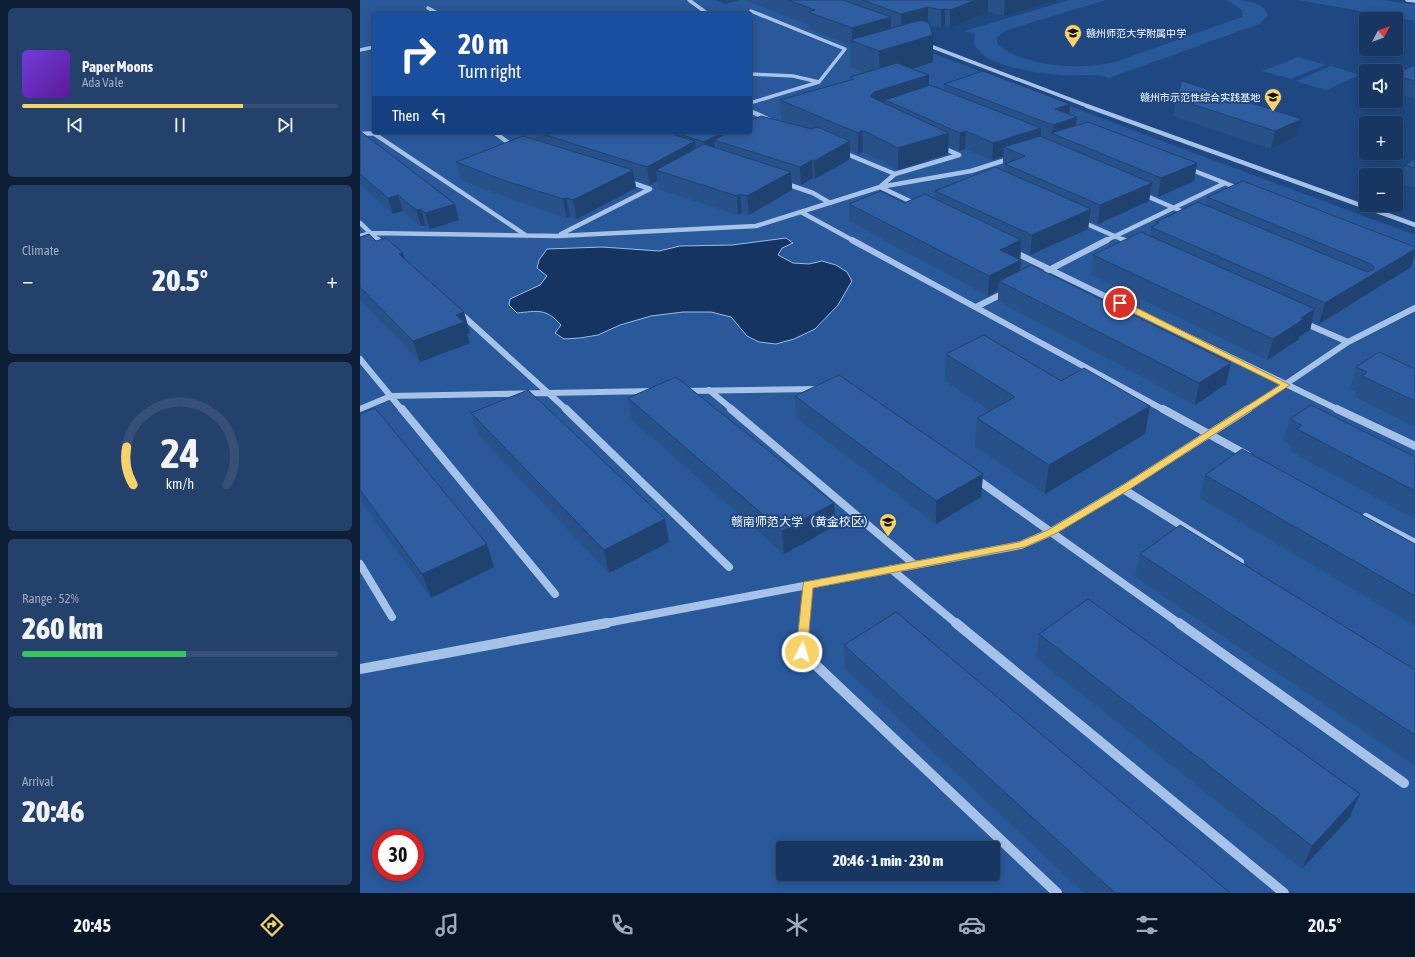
<!DOCTYPE html>
<html lang="en">
<head>
<meta charset="utf-8">
<style>
  :root { --surface:#173662; --page:#24416b; --text:#f1f3f6; --muted:#9eabbe; --line:#365077; --accent:#f7d266 }
  body { margin:0; font-family:"Asap Condensed","Noto Sans SC",sans-serif; background:var(--page); color:var(--text); height:100vh; display:flex; flex-direction:column; font-size:15px; white-space:nowrap }
  * { box-sizing:border-box; margin:0 }
  p { font-size:13px; color:var(--muted) }
  .icon { flex:none; width:22px; height:22px; fill:none; stroke:currentColor; stroke-width:2; stroke-linecap:round; stroke-linejoin:round }
  .map { position:relative; flex:1; overflow:hidden }
  .sheet { display:flex; flex-direction:column; gap:8px; padding:8px; background:#0d1e36; width:360px }
  .sheet>* { flex:none }
  .top-card { position:absolute; left:12px; top:12px; width:380px; height:122px; border-radius:4px; box-shadow:0 2px 10px #0003,0 0 0 1px var(--line); background:#1a4fa0; color:#fff; overflow:hidden }
  .needle { width:26px; rotate:49deg }
  .fabs { position:absolute; left:999px; top:12px; display:grid; gap:8px }
  .fabs a { display:grid; place-items:center; width:44px; height:44px; border-radius:4px; background:var(--surface); box-shadow:0 2px 10px #0003,0 0 0 1px var(--line); font-size:20px }
  .speed { position:absolute; left:12px; top:829px; display:flex; gap:8px; font-size:20px; font-weight:700; text-align:center }
  .speed>* { display:grid; place-content:center; width:52px; height:52px; border-radius:50%; background:var(--surface); box-shadow:0 2px 10px #0003,0 0 0 1px var(--line); line-height:1 }
  .speed .limit { border:6px solid #d22; background:#fff; color:#111 }
  .pin { position:absolute; display:grid; place-items:center; width:34px; height:34px; color:#fff; margin:-17px; border:2px solid #fff; border-radius:50%; box-shadow:0 1px 4px #0007 }
  .me { position:absolute; width:44px; margin:-22px; rotate:5deg; stroke-linejoin:round; filter:drop-shadow(0 0 3px #0008) }
  .turn { display:flex; align-items:center; gap:14px; height:84px; padding:0 20px; font-size:18px }
  .turn .icon { width:52px; height:52px; stroke-width:2.5 }
  .turn b { display:block; font-size:28px; line-height:34px }
  .then { display:flex; align-items:center; height:38px; padding:0 20px; background:#0003; gap:8px; font-size:15px }
  .big { font-size:30px; font-weight:800; line-height:1.1 }
  .sheet .tile { flex:1; display:flex; flex-direction:column; justify-content:center; gap:6px; min-width:0; padding:0 14px; border-radius:6px; background:var(--page) }
  .sheet .dial { align-items:center; gap:0 }
  .dial svg { height:104px; overflow:visible; fill:none; stroke:var(--line); stroke-width:7; stroke-linecap:round; text-anchor:middle }
  .dial text { fill:var(--text); stroke:none }
  .song { display:flex; align-items:center; gap:12px }
  .cover { width:48px; height:48px; border-radius:6px; background:linear-gradient(135deg,hsl(260 70% 55%),hsl(270 70% 35%)) }
  .played { height:4px; border-radius:2px; background:linear-gradient(90deg,var(--accent) 70%,var(--line) 70%) }
  .keys { display:flex; justify-content:space-around; direction:ltr }
  .heat { display:flex; justify-content:space-between; align-items:center; font-size:22px; direction:ltr }
  .charge { height:6px; border-radius:3px; background:linear-gradient(90deg,#34c759 52%,var(--line) 0) }
  .trip { position:absolute; left:416px; top:841px; width:224px; height:40px; border-radius:4px; background:var(--surface); box-shadow:0 2px 10px #0003,0 0 0 1px var(--line); font-weight:800; line-height:40px; text-align:center }
  .dock { display:flex; height:64px; justify-content:space-around; align-items:center; background:#091627; color:var(--muted) }
  .dock .icon { width:28px; height:28px }
  .dock .active { color:var(--accent) }
  .dock b { font-size:18px; color:var(--text) }
  main { display:flex; flex:1; min-height:0 }
  .map>svg:first-child { display:block }
  .green { fill:#29599b; fill-rule:evenodd }
  .water { fill:#153462; stroke:#99bdeb }
  .lines { fill:none; stroke-linecap:round; stroke-linejoin:round }
  .minor-far4 { stroke:#a6c2e9; stroke-width:3.5 }
  .minor-far3 { stroke:#a6c2e9; stroke-width:4.5 }
  .minor-far2 { stroke:#a6c2e9; stroke-width:6 }
  .minor-far1 { stroke:#a6c2e9; stroke-width:8 }
  .minor { stroke:#a6c2e9; stroke-width:10 }
  .wall { fill:#28518a }
  .shaded-wall { fill:#204271 }
  .building { fill:#2e5ea1; stroke:#204271 }
  .route { fill:#f7d266; stroke:#a18842 }
  .labels { text-anchor:middle; stroke-width:4; stroke-linejoin:round; paint-order:stroke }
  .far-poi-label { font-size:10px; fill:#fff; stroke:#1f4883; text-anchor:start }
  .poi-label { font-size:12px; fill:#fff; stroke:#1f4883; text-anchor:end }
</style>
</head>
<body>
<main>
<section class="sheet">
<div class="tile">
<div class="song"><i class="cover"></i><div><b>Paper Moons</b><p>Ada Vale</p></div></div>
<div class="played"></div>
<div class="keys"><svg class="icon" aria-label="previous" viewBox="0 0 24 24"><path d="M18 5L8 12l10 7zM5 5v14"/></svg><svg class="icon" aria-label="pause" viewBox="0 0 24 24"><path d="M8 5v14M16 5v14"/></svg><svg class="icon" aria-label="next" viewBox="0 0 24 24"><path d="M6 5l10 7-10 7zM19 5v14"/></svg></div>
</div>
<div class="tile"><p>Climate</p>
<div class="heat"><a>−</a><b class="big">20.5°</b><a>+</a></div>
</div>
<div class="tile dial"><svg viewBox="0 0 100 80">
<path d="M14 69A42 42 0 1 1 86 69"/>
<path d="M14 69A42 42 0 0 1 9 40" stroke="#f7d266"/>
<text x="50" y="56" font-size="32" font-weight="700">24</text>
<text x="50" y="72" font-size="11">km/h</text>
</svg></div>
<div class="tile"><p>Range · 52%</p><b class="big">260 km</b><div class="charge"></div></div>
<div class="tile"><p>Arrival</p><b class="big">20:46</b></div>
</section>
<div class="map">
<svg width="1055" height="893" viewBox="0 0 1055 893">
  <rect width="100%" height="100%" fill="#1f4883"/>
  <path class="green" d="M0 0H355L365 4 380 0H434L780 133 1055 235V893H0ZM14 14H390V132H14ZM525 51 511 75 507 56ZM462 108 571 160 541 171 434 117ZM107 182 243 205 217 219 210 216 207 218ZM47 209 99 220 70 229 65 225 61 226 48 216ZM21 838H55V872H21ZM423 848H633V874H423Z
    M709 0H746L647 30 636 38 638 45C667 68 721 70 755 62L882 17 883 14 882 10 866 0C880 0 904 0 908 16L899 24 749 78C735 73 718 76 703 75 681 74 622 67 614 43L615 34 604 31Z
    M939 0H1022L1055 5V21Z
    M938 57 966 65 931 79 902 71Z
    M971 66 1000 75 966 90 936 81Z"/>
  <path class="water" d="M426 238 433 243 422 248 418 255 433 263 449 264 462 261 476 265 487 272 492 281 478 305 455 329 434 339 416 344 399 342 387 336 371 317 351 312H323L291 316 260 325 238 335 220 338 204 339 195 333 201 325C186 308 178 311 157 313L149 305 150 299 180 285 187 276 177 268 179 260 187 249 242 247 299 251 320 246 372 245Z"/>
  <g class="lines">
    <path class="minor-far4" d="M329 0 348 14
      M1047 0 1055 1
      M68 8 79 14
      M565 44 730 107
      M0 50 14 47
      M390 74 433 76 459 82
      M390 103 459 82 485 49 391 11"/>
    <path class="minor-far3" d="M727 106 1055 225
      M390 111 410 120
      M134 132 150 144 156 146
      M13 133 167 236
      M0 134 34 132
      M482 152 535 174
      M827 168 880 189
      M424 183 453 193 470 203
      M782 194 828 214
      M556 204 520 187 535 174 599 155 581 147
      M441 212 494 241
      M720 221 766 241
      M0 223 19 241
      M201 234 290 189 267 181
      M0 236 11 233 198 236 396 226 520 187 611 171 652 158
      M745 241 865 183"/>
    <path class="minor-far2" d="M18 240 25 246
      M492 240 804 410
      M763 240 773 244
      M652 251 979 410
      M687 271 747 240
      M616 307 646 292
      M100 313 207 410
      M942 322 988 342
      M0 359 42 410
      M349 390 373 410
      M323 391 457 389
      M0 409 31 396 293 391
      M887 410 988 342 1055 308"/>
    <path class="minor-far1" d="M42 409 195 594
      M206 409 369 567
      M371 409 555 565
      M803 409 887 455
      M977 409 1055 446
      M615 478 820 624
      M763 489 880 562
      M1006 517 1055 543
      M0 564 32 617
      M531 569 597 624
      M241 624 661 545 691 532 763 489 888 409
      M445 624 448 585"/>
    <path class="minor" d="M445 623 442 652 697 893
      M596 623 924 893
      M819 623 1044 783
      M0 669 247 623"/>
  </g>
  <path class="wall" d="M384 0H699L644 16 628 12 590 28 585 26 581 28 570 25 573 62 552 69 569 86 583 90 584 84 709 114 716 125 837 163 834 181 798 197 790 193 789 201 738 224 729 221 728 229 670 255 661 250 660 270 866 384 835 405 638 301V291L628 296 490 222 489 204 544 203 575 199V191L644 171 645 166 643 165V157L632 160 605 149 599 151 589 146 588 154 538 169 503 152 498 154 490 150V159L455 179 453 178 441 185 432 182V190L389 215 382 213 378 215 298 189 297 181 290 185 275 180 276 188 217 219 210 216 207 218 148 198 101 180 96 162 176 140 174 132H390L425 122 421 120 420 100 490 80V77L505 73 490 67V45L449 29V25Z
    M1055 65V99L1036 93V73Z
    M816 99 942 119 938 136 911 149 813 116Z
    M0 131 99 220 70 229 65 225 61 226 43 211 33 214 0 185Z
    M1055 159V188L1039 183 1045 165Z
    M847 197 1051 267 959 324 952 321 950 330 940 336 938 340 907 360 731 275 733 255 790 236 791 227 795 225 796 222 846 205Z
    M0 237 16 241 45 259 104 312 110 333 107 334 110 343 60 362 0 300Z
    M586 354 701 381 790 406 785 434 685 494 615 446 617 418 630 411 585 381Z
    M996 367 1055 369V427L995 397 996 392 990 389Z
    M435 396 623 474 621 497 576 524 436 418Z
    M268 398 474 503 475 526 424 554 272 420Z
    M111 413 305 519 309 542 249 573 118 435Z
    M0 414 134 567 71 598 0 500Z
    M930 419 1055 457V519L930 451 932 446 923 441Z
    M845 475 1055 544V626L840 498Z
    M780 554 1055 670V766L775 577Z
    M679 634 1000 794 989 818 942 869 676 658Z
    M484 645 870 893H724L485 669Z"/>
  <path class="shaded-wall" d="M616 0H628V12L590 28V10Z
    M645 0H699L644 16Z
    M568 7V24L541 32V14Z
    M585 9V26L581 28V10Z
    M531 17V35L492 41V28Z
    M573 35V62L520 79 519 51Z
    M569 75V95L525 100V109L514 112 511 95 514 92Z
    M710 104 709 120 717 117 715 135 692 133 695 109Z
    M942 119 938 136 911 149 915 131Z
    M681 128 680 146 644 147 643 157 632 160 633 143Z
    M502 130 503 152 498 154V133Z
    M606 131 605 149 599 151 600 133Z
    M364 132H388L354 140 355 149 346 154 344 142Z
    M589 133 588 154 538 169V148Z
    M335 141 337 159 296 170 297 181 290 185 287 167Z
    M490 141V159L455 179 454 161Z
    M452 160 453 178 441 185 440 167Z
    M837 163 834 181 798 197 801 178Z
    M273 170 276 188 217 219 213 200Z
    M431 172 432 190 389 215 387 196Z
    M792 183 789 201 738 224 740 205Z
    M380 194 382 213 378 215 377 196Z
    M38 195 43 211 33 214 28 198Z
    M206 198 210 216 207 218 203 199Z
    M95 204 99 220 70 229 65 213Z
    M61 209 65 225 61 226 56 210Z
    M731 209 728 229 670 255 672 235Z
    M661 240 660 260 640 250Z
    M1055 249V254L1051 267 959 324 965 303Z
    M43 253 49 273 39 254Z
    M661 260 659 280 639 281 638 291 628 296 629 276Z
    M955 309 950 330 940 336 938 340 907 360 913 339 941 318Z
    M104 312 110 333 107 334 110 343 60 362 53 341 96 315Z
    M871 363 866 384 835 405 839 383Z
    M790 406 785 434 685 494 689 465Z
    M623 474 621 497 576 524V501Z
    M474 503 475 526 424 554 422 531Z
    M305 519 309 542 249 573 244 550Z
    M127 544 134 567 71 598 62 574Z
    M1000 794 989 818 942 869 952 846Z"/>
  <path class="building" d="M428 0H483L531 17 492 28 448 12 455 10Z
    M502 0H616L590 10 585 9 581 10 568 7 541 14Z
    M561 20 569 23 573 35 519 51 490 40Z
    M537 63 569 75 514 92 511 95V97L589 133 538 148 502 130 498 133 420 100 494 79 490 77Z
    M1055 65V81L1036 76V73Z
    M623 71 710 104 695 109 717 117 693 125 584 84Z
    M822 81 942 119 915 131 816 99Z
    M570 85 681 128 633 143 606 131 600 133 525 100Z
    M401 116 452 129 457 127 490 141 454 161 452 160 440 167 354 140 369 132H390V121Z
    M728 122 837 163 801 178 691 133Z
    M0 131 95 204 65 213 61 209 56 210 38 195 28 198 0 174Z
    M176 132H305L335 141 287 167Z
    M313 132H364L344 142Z
    M163 136 273 170 213 200 206 198 203 199 143 180 96 162Z
    M680 136 792 183 740 205 645 164 665 156 644 147Z
    M344 144 431 172 387 196 380 194 377 196 296 170Z
    M1055 159V168L1045 165Z
    M635 167 731 209 672 235 575 191Z
    M883 181 1055 247V249L965 303 791 227 799 223 796 222 838 202 1007 272 1013 270 1014 267 1011 264 847 197Z
    M521 191 544 203 565 194 661 240 640 250 661 260 629 276 489 204Z
    M781 232 955 309 941 318 944 319 913 339 733 255Z
    M9 234 16 241 26 238 43 253 39 254 104 312 96 315 104 322 53 341 0 287V237Z
    M671 265 871 363 839 383 639 281Z
    M624 335 701 381 724 368 790 406 689 465 617 418 655 397 586 354Z
    M1019 352 1055 369V401L1002 376 1007 372 996 367Z
    M479 375 623 474 576 501 435 396Z
    M316 377 474 503 422 531 268 398Z
    M168 390 305 519 244 550 111 413Z
    M951 405 1055 457V491L937 429 942 425 930 419Z
    M15 408 127 544 62 574 0 490V414Z
    M882 449 1055 544V596L845 475Z
    M820 525 1055 670V735L780 554Z
    M728 599 1000 794 952 846 679 634Z
    M536 612 870 893H755L484 645Z"/>
  <path class="route" d="M757 301H763L930 385 767 491 695 534 665 547 453 588 447 652 446 655 442 656 438 655 436 652 443 585 444 582 659 542 688 530 760 487 920 385 757 305Z"/>
  <defs>
    <symbol id="school-pin" viewBox="-11 -11 22 30"><path d="M0 17L-7.5 6A9.5 9.5 0 1 1 7.5 6Z" fill="#f7d266" stroke="#1f4883"/><path d="M0-5L7-2L0 1L-7-2ZM-4 1L0 2.5L4 1V4Q0 6-4 4Z" fill="#111"/></symbol>
    <symbol id="university-pin" viewBox="-11 -11 22 30"><path d="M0 17L-7.5 6A9.5 9.5 0 1 1 7.5 6Z" fill="#f7d266" stroke="#1f4883"/><path d="M0-5L7-2L0 1L-7-2ZM-4 1L0 2.5L4 1V4Q0 6-4 4Z" fill="#111"/></symbol>
  </defs>
  <g fill-rule="evenodd">
    <use href="#school-pin" x="703" y="23" width="20" height="27"/>
    <use href="#school-pin" x="903" y="87" width="20" height="27"/>
    <use href="#university-pin" x="518" y="512" width="20" height="27"/>
  </g>
  <g class="labels">
    <g class="far-poi-label">
      <text x="726" y="37">赣州师范大学附属中学</text>
      <text x="900" y="101" text-anchor="end">赣州市示范性综合实践基地</text>
    </g>
    <g class="poi-label">
      <text x="515" y="526">赣南师范大学（黄金校区）</text>
    </g>
  </g>
</svg>
<div class="fabs">
<a><svg class="needle" viewBox="-14 -14 28 28"><path d="M0-13l5 13h-10z" fill="#e53935"/><path d="M0 13l5-13h-10z" fill="#9eabbe"/></svg></a>
<a><svg class="icon" aria-label="sound" viewBox="0 0 24 24"><path d="M4 9h4l5-4v14l-5-4H4zM17 9q2 3 0 6"/></svg></a>
<a>+</a>
<a>−</a>
</div>
<div class="speed"><div class="limit">30</div></div>
<div class="pin" style="left:760px;top:303px;background:#d93025"><svg class="icon" aria-label="arrive" viewBox="0 0 24 24"><path d="M6 21V4h12l-3 4 3 4H6"/></svg></div>
<svg class="me" style="left:442px;top:652px" viewBox="-20 -20 40 40"><circle r="17" fill="#f7d266" stroke="#fff" stroke-width="3"/><path d="M0-11L8 9 0 5-8 9z" fill="#fff"/></svg>
<div class="trip">20:46 · 1 min · 230 m</div>
<div class="top-card">
<div class="turn"><svg class="icon" aria-label="right" viewBox="0 0 24 24"><path d="M7 20v-9h11M14 6l5 5-5 5"/></svg><div><b>20 m</b>Turn right</div></div>
<div class="then">Then<svg class="icon" aria-label="left" viewBox="0 0 24 24"><path d="M17 20v-9H6M10 6l-5 5 5 5"/></svg></div>
</div>
</div>
</main>
<nav class="dock">
<b>20:45</b>
<svg class="icon active" aria-label="directions" viewBox="0 0 24 24"><path d="M12 3l9 9-9 9-9-9zM9 14v-3h6M13 9l2 2-2 2"/></svg>
<svg class="icon" aria-label="music" viewBox="0 0 24 24"><path d="M9 18V5l10-2v13"/><circle cx="6" cy="18" r="3"/><circle cx="16" cy="16" r="3"/></svg>
<svg class="icon" aria-label="phone" viewBox="0 0 24 24"><path d="M5 4h4l2 5-3 2q2 4 5 5l2-3 5 2v4C11 20 4 13 5 4z"/></svg>
<svg class="icon" aria-label="climate" viewBox="0 0 24 24"><path d="M12 3v18M4 7l16 10M4 17L20 7"/></svg>
<svg class="icon" aria-label="car" viewBox="0 0 24 24"><path d="M5 17H2v-5l4-1 3-4h7l3 4 3 1v5h-3M9 17h6M6 11h13"/><circle cx="7" cy="17" r="2"/><circle cx="17" cy="17" r="2"/></svg>
<svg class="icon" aria-label="filters" viewBox="0 0 24 24"><path d="M4 7h16M4 17h16"/><circle cx="9" cy="7" r="2"/><circle cx="15" cy="17" r="2"/></svg>
<b>20.5°</b>
</nav>
</body>
</html>
